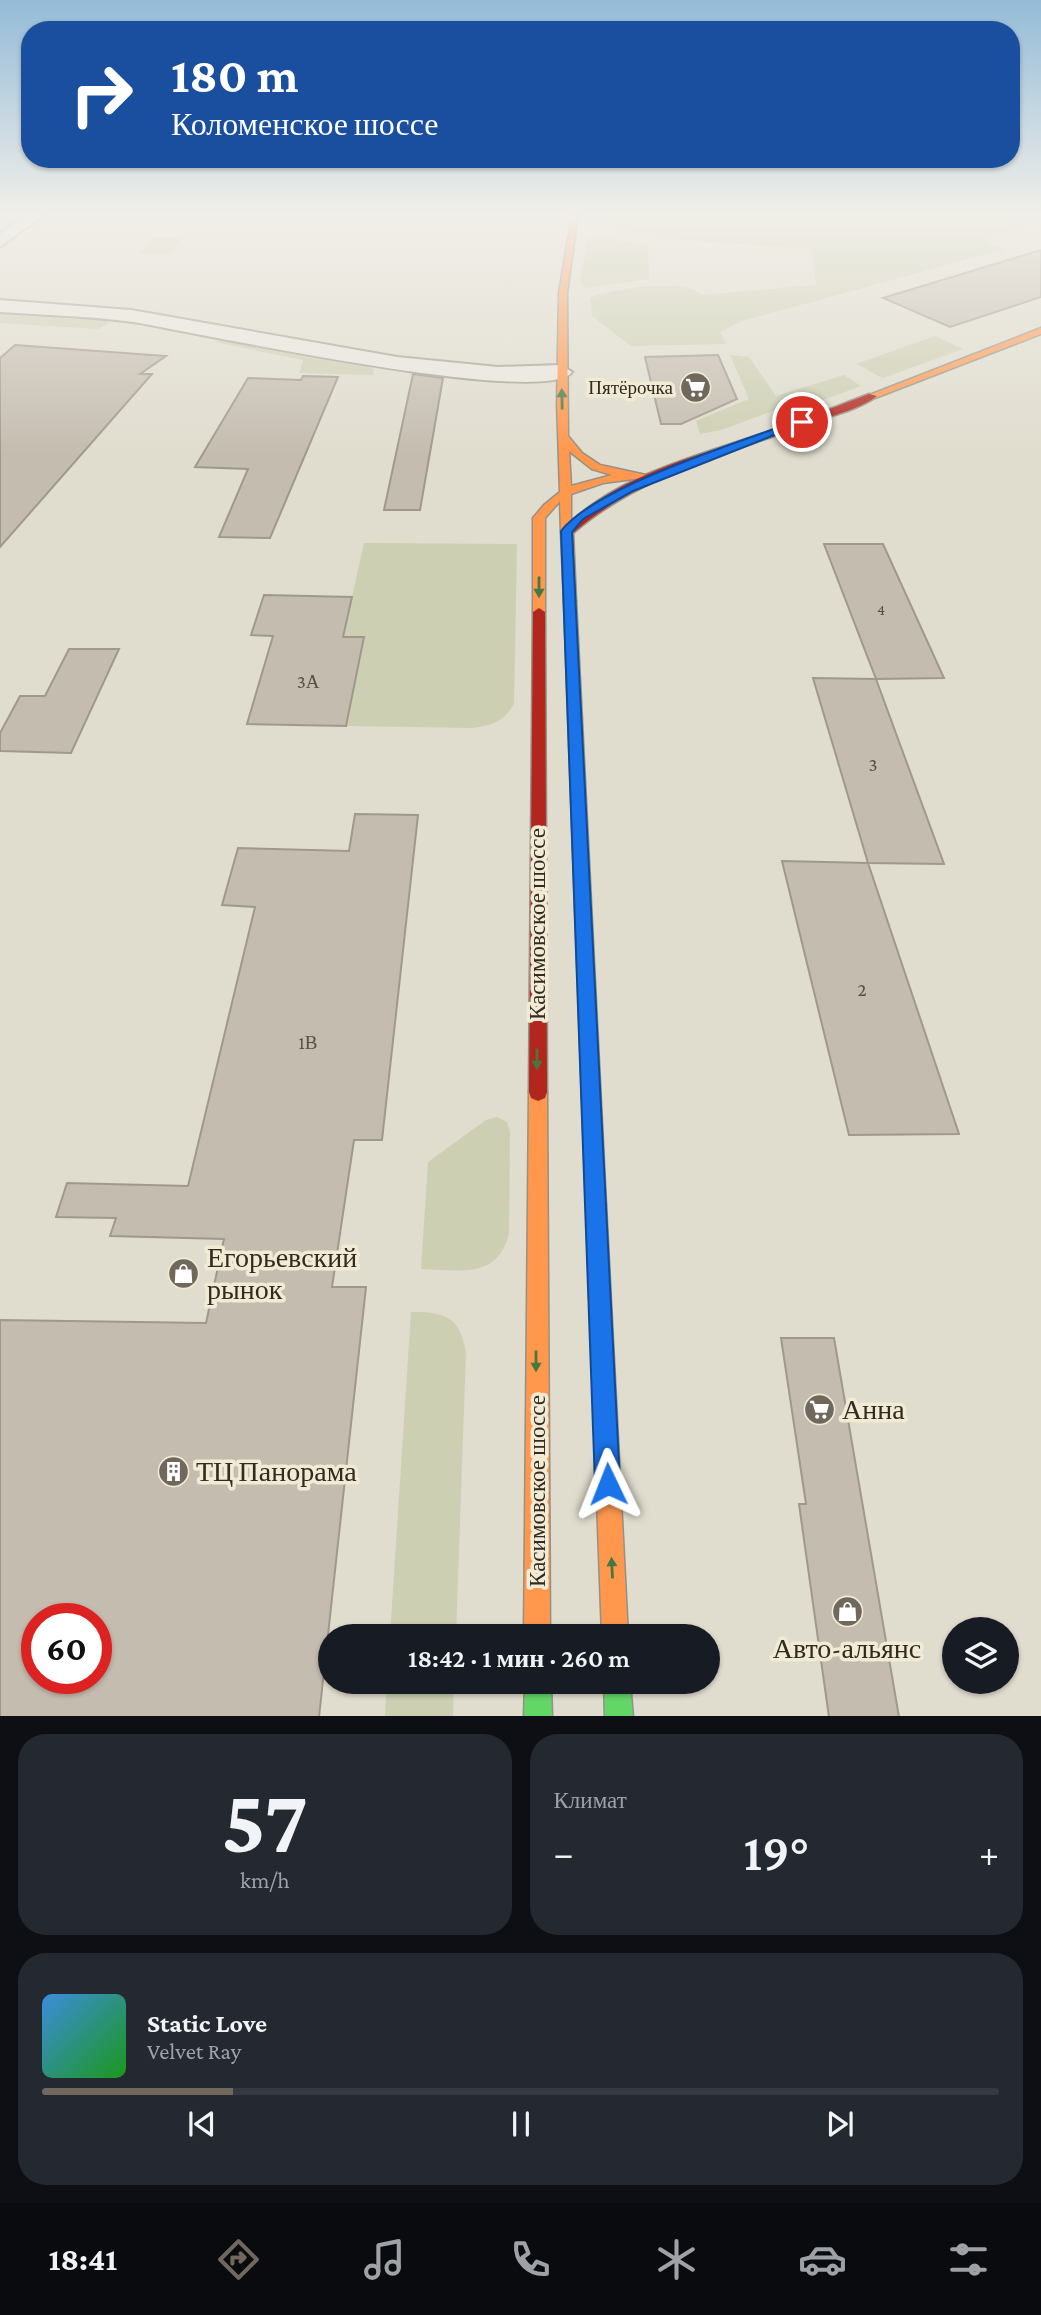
<!DOCTYPE html>
<html lang="ru">
<head>
<meta charset="utf-8">
<style>
  :root { --surface:#171b24; --page:#242831; --text:#f1f3f6; --muted:#9ea1a6; --line:#363941; --accent:#70685d }
  body { margin:0; font-family:"Crimson Pro",serif; background:var(--page); color:var(--text); height:100vh; display:flex; flex-direction:column; font-size:26px; white-space:nowrap }
  * { box-sizing:border-box; margin:0 }
  p { font-size:23px; color:var(--muted) }
  .icon { flex:none; width:38px; height:38px; fill:none; stroke:currentColor; stroke-width:2; stroke-linecap:round; stroke-linejoin:round }
  .map { position:relative; height:1716px; overflow:hidden }
  .sheet { display:flex; flex-direction:column; gap:18px; padding:18px; background:#0d0f14; flex:1 }
  .sheet>* { flex:none }
  .guide { position:absolute; left:21px; top:21px; width:999px; height:147px; border-radius:28px; box-shadow:0 2px 5px #0004; background:#1a4fa0; color:#fff; overflow:hidden }
  .tools { position:absolute; left:942px; top:1617px; display:grid; gap:14px }
  .tools a { display:grid; place-items:center; width:77px; height:77px; border-radius:50%; background:var(--surface); box-shadow:0 2px 5px #0004; font-size:35px }
  .speed { position:absolute; left:21px; top:1603px; display:flex; gap:14px; font-size:35px; font-weight:700; text-align:center }
  .speed>* { display:grid; place-content:center; width:91px; height:91px; border-radius:50%; background:var(--surface); box-shadow:0 2px 5px #0004; line-height:1 }
  .speed .limit { border:10px solid #d22; background:#fff; color:#111 }
  .pin { position:absolute; display:grid; place-items:center; width:60px; height:60px; color:#fff; margin:-30px; border:4px solid #fff; border-radius:50%; box-shadow:0 2px 7px #0007 }
  .me { position:absolute; width:77px; margin:-38px; rotate:358deg; stroke-linejoin:round; filter:drop-shadow(0 0 5px #0008) }
  .turn { display:flex; align-items:center; gap:24px; height:147px; padding:0 35px; font-size:32px }
  .turn .icon { width:91px; height:91px; stroke-width:2.5 }
  .turn b { display:block; font-size:49px; line-height:60px }
  .big { font-size:52px; font-weight:600; line-height:1.1 }
  .sheet .widget { flex:1; display:flex; flex-direction:column; justify-content:center; gap:10px; min-width:0; padding:0 24px; border-radius:28px; background:var(--page) }
  .sheet .dial { align-items:center; gap:0 }
  .dial b { font-size:91px; line-height:1 }
  .song { display:flex; align-items:center; gap:21px }
  .cover { width:84px; height:84px; border-radius:10px; background:linear-gradient(135deg,hsl(210 70% 55%),hsl(120 70% 35%)) }
  .played { height:7px; border-radius:4px; background:linear-gradient(90deg,var(--accent) 20%,var(--line) 20%) }
  .keys { display:flex; justify-content:space-around; direction:ltr }
  .heat { display:flex; justify-content:space-between; align-items:center; font-size:38px; direction:ltr }
  .sheet .tiles { flex:1; display:grid; gap:18px; grid-template-columns:1fr 1fr }
  .widget:last-child { grid-column:span 2 }
  .trip { position:absolute; left:318px; top:1624px; width:402px; height:70px; border-radius:35px; background:var(--surface); box-shadow:0 2px 5px #0004; font-weight:600; line-height:70px; text-align:center }
  .dock { display:flex; height:112px; justify-content:space-around; align-items:center; background:#090b0e; color:var(--muted) }
  .dock .icon { width:49px; height:49px }
  .dock .selected { color:var(--accent) }
  .dock b { font-size:32px; color:var(--text) }
  .map>svg:first-child { display:block }
  .green { fill:#cdcfb2 }
  .building { fill:#c4bcaf; stroke:#a0988d; stroke-width:2; fill-rule:evenodd }
  .lines { fill:none; stroke-linecap:round; stroke-linejoin:round }
  .street-casing { stroke:#a6a196; stroke-width:4 }
  .fast-casing { stroke:#959186; stroke-width:3 }
  .slow-casing { stroke:#959186; stroke-width:3 }
  .jam-casing { stroke:#959186; stroke-width:3 }
  .street { fill:#e9e7de; fill-rule:evenodd }
  .fast { fill:#63d668; fill-rule:evenodd }
  .slow { fill:#ff974d; fill-rule:evenodd }
  .jam { fill:#b3261e; fill-rule:evenodd }
  .oneway { fill:#497740 }
  .route { fill:#1a73e8; stroke:#114b97; stroke-width:2 }
  .labels { text-anchor:middle; stroke-width:7; stroke-linejoin:round; paint-order:stroke }
  .far-number-label { font-size:16px; fill:#574e44 }
  .far-poi-label { font-size:19px; fill:#332a20; stroke:#f1ead4; text-anchor:end }
  .number-label { font-size:19px; fill:#574e44 }
  .street-label { font-size:23px; fill:#332a20; stroke:#f1ead4 }
  .near-poi-label { font-size:28px; fill:#332a20; stroke:#f1ead4; text-anchor:start }
</style>
</head>
<body>
<div class="map">
<svg width="1041" height="1717" viewBox="0 0 1041 1717">
  <rect width="100%" height="100%" fill="#e0dcce"/>
  <path class="green" d="M596 215 708 217 995 215 1024 225 1021 229 985 241 1005 249 742 321 720 332 726 344 631 346 592 316 590 298C608 289 689 278 701 295L816 285 811 249 662 239 633 232 618 224 589 220Z
    M597 236 648 245 649 279 584 288 580 281 587 240Z
    M153 238H183L170 254H140Z
    M0 310 104 319 109 323 98 329 0 323Z
    M935 336 963 349 883 378 856 364Z
    M224 339 364 365 373 369 374 375 299 373 303 360 214 342Z
    M730 355 749 357 776 396 844 375 861 386 823 400 809 398 721 430 700 434 696 421 749 399Z
    M364 543 517 544 514 704C503 722 493 725 473 728L346 726 364 638 343 637Z
    M497 1117 507 1122 510 1132 509 1233C498 1280 460 1270 421 1269L428 1162 486 1120Z
    M411 1312C445 1312 460 1316 466 1353L456 1636H390Z
    M387 1682H454L453 1716H385Z"/>
  <path class="building" d="M1041 250V297L950 327 883 298Z
    M15 345 166 356 140 374H152L0 547V358Z
    M718 355 737 399 681 424H661L645 357Z
    M413 374 443 378 420 510H384Z
    M303 376 338 377 270 538 219 537 248 469 195 467 248 378 301 380Z
    M824 544H883L944 678 876 679 944 864 868 863 813 678 876 679Z
    M264 595 352 597 343 637H364L346 726 247 724 273 636 251 635Z
    M69 649H119L71 753 0 751V733L20 696H45Z
    M355 814 418 815 382 1140H354L332 1287H366L319 1717H0V1320L206 1323 224 1239 110 1236 116 1218 56 1217 67 1183 188 1186 255 907 222 905 238 848 349 851ZM37 1619H96V1678H37Z
    M782 861 868 863 959 1134 849 1135Z
    M781 1338H834L899 1717H829L799 1504H806Z"/>
  <g class="lines">
    <defs>
      <path id="street" d="M26 215H44L0 247V234Z
        M0 300 131 310 397 357 498 367 561 365 572 372C547 409 189 331 133 322 89 316 44 315 0 312Z"/>
      <path id="fast" d="M570 597 576 601 606 1205 603 1212 596 1215 589 1212 586 1205 564 601Z
        M525 1682H551L552 1717H524Z
        M604 1682H630L633 1717H605Z"/>
      <path id="slow" d="M572 215H578L567 293 568 436 582 453 600 465 646 475 641 478 603 483 571 494V534L561 532 560 501 545 518V612L539 616 533 612V518L544 505 560 492 557 403 559 293ZM569 451 592 469 612 475 571 486Z
        M1041 328V334L875 398 867 396Z
        M538 1083 545 1086 547 1092 550 1636H524L529 1092 531 1086Z
        M596 1195 603 1198 606 1205 628 1636H602L586 1205 589 1198Z"/>
      <path id="jam" d="M869 394 877 396C857 411 825 417 802 426 721 456 639 476 573 533L576 601 570 605 564 601 561 532C610 478 691 458 758 435 795 423 832 408 869 394Z
        M539 608 545 612 547 1092 545 1098 538 1101 531 1098 529 1092 533 612Z"/>
    </defs>
    <use href="#street" class="street-casing"/>
    <use href="#fast" class="fast-casing"/>
    <use href="#slow" class="slow-casing"/>
    <use href="#jam" class="jam-casing"/>
    <use href="#street" class="street"/>
    <use href="#fast" class="fast"/>
    <use href="#slow" class="slow"/>
    <use href="#jam" class="jam"/>
  </g>
  <defs><path id="oneway-solid" d="M-6-.8H1V-3.2L6.5 0L1 3.2V.8H-6Z" transform="scale(1.75)"/></defs>
  <g class="oneway">
    <use href="#oneway-solid" transform="translate(562 399) rotate(-91)"/>
    <use href="#oneway-solid" transform="translate(539 587) rotate(90)"/>
    <use href="#oneway-solid" transform="translate(537 1059) rotate(90)"/>
    <use href="#oneway-solid" transform="translate(536 1361) rotate(90)"/>
    <use href="#oneway-solid" transform="translate(612 1568) rotate(-93)"/>
  </g>
  <linearGradient id="sky" x2="0" y2="1"><stop stop-color="#94bbd7"/><stop offset="0.47" stop-color="#f1efe9"/><stop offset="1" stop-color="#f1efe9" stop-opacity="0"/></linearGradient>
  <rect width="1041" height="455" fill="url(#sky)"/>
  <path class="route" d="M799 420 807 422 633 491 583 519 572 532 620 1484 617 1493 608 1497 599 1493 595 1484 561 531C596 486 740 442 799 420Z"/>
  <defs>
    <symbol id="supermarket-disc" viewBox="-11 -11 22 22"><circle r="9.5" fill="#70685d" stroke="#f1ead4"/><path d="M-6-5.5h2.5l.6 2H6L4.5 2H-2.5L-4.4-4H-6ZM-1.5 3.2a1.3 1.3 0 1 0 .1 0ZM3 3.2a1.3 1.3 0 1 0 .1 0Z" fill="#fff"/></symbol>
    <symbol id="shop-disc" viewBox="-11 -11 22 22"><circle r="9.5" fill="#70685d" stroke="#f1ead4"/><path d="M-5-2.5h2.3a2.7 3.5 0 0 1 5.4 0H5L5.5 6h-11ZM-1.5-2.5h3a1.5 2.3 0 0 0-3 0Z" fill="#fff"/></symbol>
    <symbol id="building-disc" viewBox="-11 -11 22 22"><circle r="9.5" fill="#70685d" stroke="#f1ead4"/><path d="M-4-6H4V6H1V3H-1V6H-4ZM-2.5-4.3h1.7v1.8h-1.7ZM.8-4.3h1.7v1.8H.8ZM-2.5-1h1.7V.8h-1.7ZM.8-1h1.7V.8H.8Z" fill="#fff"/></symbol>
  </defs>
  <g fill-rule="evenodd">
    <use href="#supermarket-disc" x="678" y="370" width="35" height="35"/>
    <use href="#shop-disc" x="166" y="1256" width="35" height="35"/>
    <use href="#supermarket-disc" x="802" y="1392" width="35" height="35"/>
    <use href="#building-disc" x="156" y="1454" width="35" height="35"/>
    <use href="#shop-disc" x="830" y="1594" width="35" height="35"/>
  </g>
  <g class="labels">
    <g class="far-number-label">
      <text x="881" y="615">4</text>
    </g>
    <g class="far-poi-label">
      <text x="673" y="394">Пятёрочка</text>
    </g>
    <g class="number-label">
      <text x="308" y="688">3А</text>
      <text x="873" y="771">3</text>
      <text x="862" y="996">2</text>
      <text x="308" y="1049">1В</text>
    </g>
    <g class="street-label">
      <text transform="translate(537 924) rotate(-90)" y="8">Касимовское шоссе</text>
      <text transform="translate(537 1491) rotate(-90)" y="8">Касимовское шоссе</text>
    </g>
    <g class="near-poi-label">
      <text x="207" y="1267">Егорьевский<tspan x="207" dy="32">рынок</tspan></text>
      <text x="842" y="1419">Анна</text>
      <text x="196" y="1481">ТЦ Панорама</text>
      <text x="847" y="1658" text-anchor="middle">Авто-альянс</text>
    </g>
  </g>
</svg>
<div class="tools">
<a><svg class="icon" aria-label="layers" viewBox="0 0 24 24"><path d="M12 4l9 5-9 5-9-5zM3 14l9 5 9-5"/></svg></a>
</div>
<div class="speed"><div class="limit">60</div></div>
<div class="pin" style="left:802px;top:422px;background:#d93025"><svg class="icon" aria-label="arrive" viewBox="0 0 24 24"><path d="M6 21V4h12l-3 4 3 4H6"/></svg></div>
<svg class="me" style="left:608px;top:1484px" viewBox="-20 -20 40 40"><path d="M0-17L14 15 0 8-14 15z" fill="#1a73e8" stroke="#fff" stroke-width="4"/></svg>
<div class="trip">18:42 · 1 мин · 260 m</div>
<div class="guide">
<div class="turn"><svg class="icon" aria-label="right" viewBox="0 0 24 24"><path d="M7 20v-9h11M14 6l5 5-5 5"/></svg><div><b>180 m</b>Коломенское шоссе</div></div>
</div>
</div>
<section class="sheet">
<div class="tiles">
<div class="widget dial"><b>57</b><p>km/h</p></div>
<div class="widget"><p>Климат</p>
<div class="heat"><a>−</a><b class="big">19°</b><a>+</a></div>
</div>
<div class="widget">
<div class="song"><i class="cover"></i><div><b>Static Love</b><p>Velvet Ray</p></div></div>
<div class="played"></div>
<div class="keys"><svg class="icon" aria-label="previous" viewBox="0 0 24 24"><path d="M18 5L8 12l10 7zM5 5v14"/></svg><svg class="icon" aria-label="pause" viewBox="0 0 24 24"><path d="M8 5v14M16 5v14"/></svg><svg class="icon" aria-label="next" viewBox="0 0 24 24"><path d="M6 5l10 7-10 7zM19 5v14"/></svg></div>
</div>
</div>
</section>
<nav class="dock">
<b>18:41</b>
<svg class="icon selected" aria-label="directions" viewBox="0 0 24 24"><path d="M12 3l9 9-9 9-9-9zM9 14v-3h6M13 9l2 2-2 2"/></svg>
<svg class="icon" aria-label="music" viewBox="0 0 24 24"><path d="M9 18V5l10-2v13"/><circle cx="6" cy="18" r="3"/><circle cx="16" cy="16" r="3"/></svg>
<svg class="icon" aria-label="phone" viewBox="0 0 24 24"><path d="M5 4h4l2 5-3 2q2 4 5 5l2-3 5 2v4C11 20 4 13 5 4z"/></svg>
<svg class="icon" aria-label="climate" viewBox="0 0 24 24"><path d="M12 3v18M4 7l16 10M4 17L20 7"/></svg>
<svg class="icon" aria-label="car" viewBox="0 0 24 24"><path d="M5 17H2v-5l4-1 3-4h7l3 4 3 1v5h-3M9 17h6M6 11h13"/><circle cx="7" cy="17" r="2"/><circle cx="17" cy="17" r="2"/></svg>
<svg class="icon" aria-label="filters" viewBox="0 0 24 24"><path d="M4 7h16M4 17h16"/><circle cx="9" cy="7" r="2"/><circle cx="15" cy="17" r="2"/></svg>
</nav>
</body>
</html>
